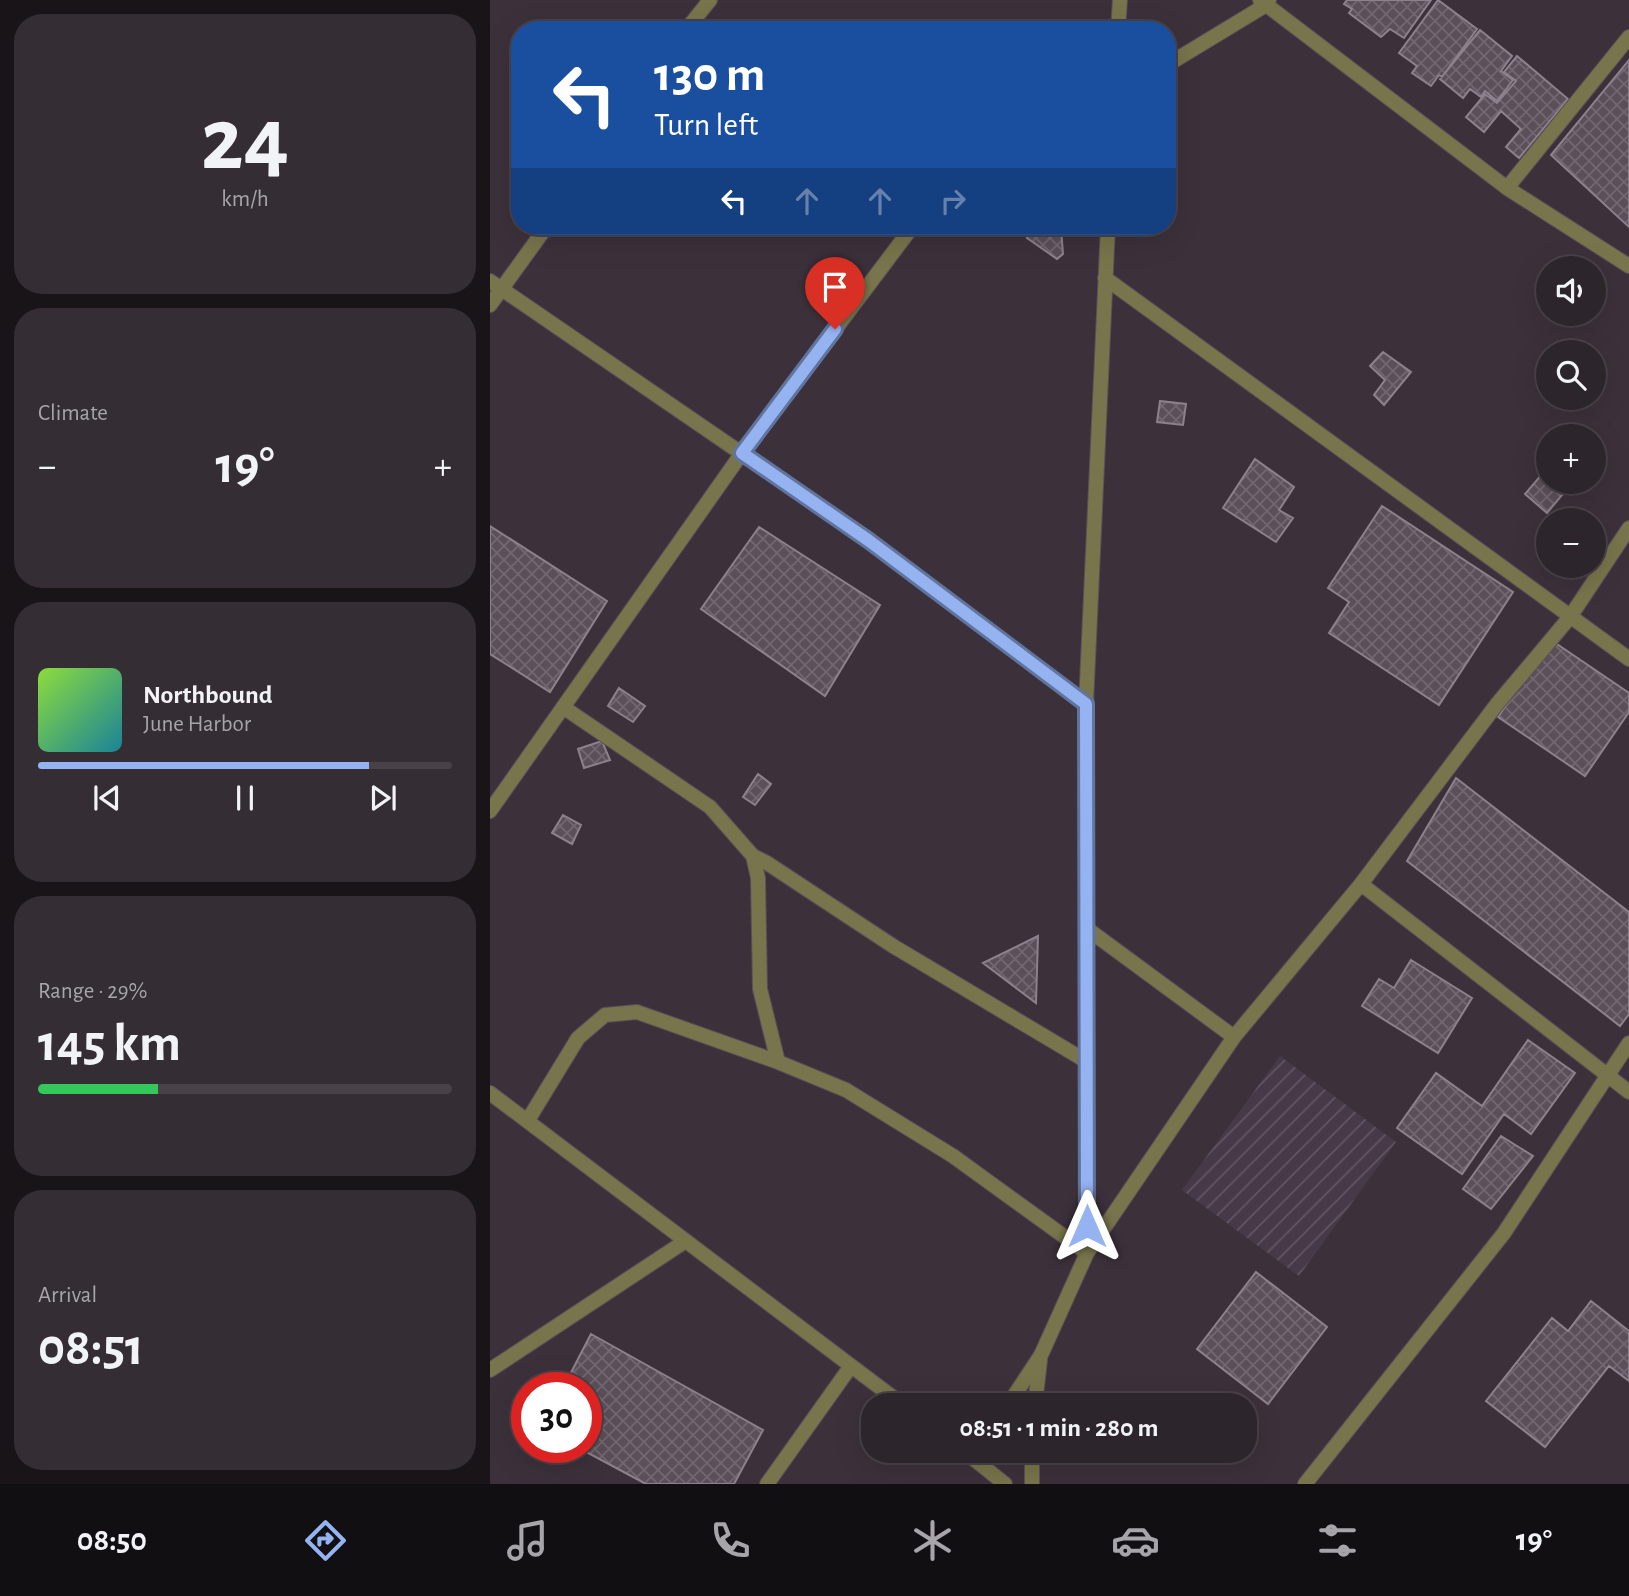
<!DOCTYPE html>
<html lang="en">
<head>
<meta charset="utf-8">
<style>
  :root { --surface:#2d252c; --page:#352d34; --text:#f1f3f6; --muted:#a7a5a9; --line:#484248; --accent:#95b2f1 }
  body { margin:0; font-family:"Alegreya Sans",sans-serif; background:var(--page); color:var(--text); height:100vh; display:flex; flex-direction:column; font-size:26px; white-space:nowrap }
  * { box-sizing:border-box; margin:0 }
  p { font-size:23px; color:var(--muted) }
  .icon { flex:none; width:38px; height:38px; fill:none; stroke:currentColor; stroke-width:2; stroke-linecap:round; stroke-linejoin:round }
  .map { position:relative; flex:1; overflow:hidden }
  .side { display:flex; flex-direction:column; gap:14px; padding:14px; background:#191418; width:490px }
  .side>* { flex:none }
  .banner { position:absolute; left:21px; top:21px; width:665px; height:214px; border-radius:28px; box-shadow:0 7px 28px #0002,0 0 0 2px var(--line); background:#1a4fa0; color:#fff; overflow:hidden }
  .controls { position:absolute; left:1046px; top:256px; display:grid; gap:14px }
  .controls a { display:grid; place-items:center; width:70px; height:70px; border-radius:50%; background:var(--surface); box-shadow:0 7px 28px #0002,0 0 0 2px var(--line); font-size:35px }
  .speed { position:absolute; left:21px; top:1372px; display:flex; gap:14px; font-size:35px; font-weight:700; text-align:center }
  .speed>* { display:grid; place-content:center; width:91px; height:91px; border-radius:50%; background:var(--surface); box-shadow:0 7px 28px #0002,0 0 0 2px var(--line); line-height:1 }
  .speed .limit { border:10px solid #d22; background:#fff; color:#111 }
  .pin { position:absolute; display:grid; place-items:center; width:60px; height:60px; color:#fff; margin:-72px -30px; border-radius:50% 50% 50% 0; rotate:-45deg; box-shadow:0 0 7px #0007 }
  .pin .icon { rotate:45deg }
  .me { position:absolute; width:77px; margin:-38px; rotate:0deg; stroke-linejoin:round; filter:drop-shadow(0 0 5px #0008) }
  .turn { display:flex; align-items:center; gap:24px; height:147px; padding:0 28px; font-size:32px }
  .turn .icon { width:91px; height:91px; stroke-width:2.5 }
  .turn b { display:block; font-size:49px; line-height:60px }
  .lanes { display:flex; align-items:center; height:66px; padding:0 28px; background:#0003; justify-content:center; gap:35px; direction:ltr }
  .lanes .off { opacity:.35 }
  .big { font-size:52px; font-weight:700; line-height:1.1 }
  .side .card { flex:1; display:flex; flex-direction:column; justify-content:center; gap:10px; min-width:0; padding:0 24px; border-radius:28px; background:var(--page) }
  .side .dial { align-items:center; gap:0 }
  .dial b { font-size:91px; line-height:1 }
  .song { display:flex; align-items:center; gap:21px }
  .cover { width:84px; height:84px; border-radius:10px; background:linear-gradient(135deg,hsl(90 70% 55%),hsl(190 70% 35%)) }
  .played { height:7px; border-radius:4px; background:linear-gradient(90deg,var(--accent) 80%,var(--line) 80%) }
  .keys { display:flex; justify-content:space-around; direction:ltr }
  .heat { display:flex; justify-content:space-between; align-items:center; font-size:38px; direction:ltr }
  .charge { height:10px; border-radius:5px; background:linear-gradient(90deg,#34c759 29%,var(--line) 0) }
  .trip { position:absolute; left:371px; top:1393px; width:396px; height:70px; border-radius:28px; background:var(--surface); box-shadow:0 7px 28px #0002,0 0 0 2px var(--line); font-weight:700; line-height:70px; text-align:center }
  .tab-bar { display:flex; height:112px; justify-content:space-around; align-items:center; background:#120f12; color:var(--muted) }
  .tab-bar .icon { width:49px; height:49px }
  .tab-bar .on { color:var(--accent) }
  .tab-bar b { font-size:32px; color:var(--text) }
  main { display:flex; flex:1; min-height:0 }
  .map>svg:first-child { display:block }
  .industrial { fill:url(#industrial-furrows) }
  .building { fill:url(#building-cross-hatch); stroke:#8d818d; stroke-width:2 }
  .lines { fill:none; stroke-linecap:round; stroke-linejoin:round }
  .street-casing { stroke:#594f58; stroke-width:16 }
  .street { stroke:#78744b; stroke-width:14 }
  .route-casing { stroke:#61749d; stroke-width:18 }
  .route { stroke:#95b2f1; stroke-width:12 }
</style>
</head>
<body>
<main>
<section class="side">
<div class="card dial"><b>24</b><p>km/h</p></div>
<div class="card"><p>Climate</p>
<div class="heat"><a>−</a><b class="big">19°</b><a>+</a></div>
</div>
<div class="card">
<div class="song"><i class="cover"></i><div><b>Northbound</b><p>June Harbor</p></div></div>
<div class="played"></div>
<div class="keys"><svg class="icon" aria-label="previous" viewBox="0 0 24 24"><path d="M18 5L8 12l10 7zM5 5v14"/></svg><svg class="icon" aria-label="pause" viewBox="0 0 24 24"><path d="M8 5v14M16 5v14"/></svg><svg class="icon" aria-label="next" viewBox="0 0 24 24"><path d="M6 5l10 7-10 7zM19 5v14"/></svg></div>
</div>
<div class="card"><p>Range · 29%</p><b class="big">145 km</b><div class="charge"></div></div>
<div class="card"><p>Arrival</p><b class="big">08:51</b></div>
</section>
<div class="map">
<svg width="1139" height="1484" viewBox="0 0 1139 1484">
  <defs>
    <pattern id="industrial-furrows" width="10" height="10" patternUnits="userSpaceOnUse" patternTransform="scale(1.75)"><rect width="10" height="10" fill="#483948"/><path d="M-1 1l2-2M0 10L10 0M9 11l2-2" fill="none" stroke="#625562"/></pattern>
    <pattern id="building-cross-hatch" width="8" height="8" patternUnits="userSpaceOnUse" patternTransform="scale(1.75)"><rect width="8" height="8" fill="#5b4f5a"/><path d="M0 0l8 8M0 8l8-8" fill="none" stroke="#726871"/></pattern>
  </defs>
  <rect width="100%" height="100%" fill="#3c313b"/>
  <path class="industrial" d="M790 1056 906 1142 809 1276 692 1190Z"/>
  <path class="building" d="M857 0H941L914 38 900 29 891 37 859 13 862 9 854 4Z
    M948 0 987 29 952 77 949 75 941 86 922 73 927 66 909 53Z
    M990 30 1022 56 1011 71 1023 80 1007 101 995 91 991 97 980 89 973 98 950 79Z
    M1027 56 1078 99 1029 158 1016 147 1031 129 1011 111 994 132 976 117 995 94 1007 103 1026 81 1014 72Z
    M1139 60V227L1061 155Z
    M545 226H568L571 228 573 254 567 259 537 238Z
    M893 352 921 372 894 405 884 395 895 380 880 366Z
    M670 401 696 404 693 425 667 422Z
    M765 459 804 487 789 510 803 518 786 542 733 508Z
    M1059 466V481H1079L1082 483 1057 513 1035 494Z
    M892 506 1023 592 949 705 839 633 859 602 838 588Z
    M0 526 117 601 60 692 0 654Z
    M269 527 390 605 335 696 211 609Z
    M1061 640 1139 693V712L1095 776 1008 717Z
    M129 688 155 706 143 722 118 706Z
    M112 741 120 760 94 768 88 749Z
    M268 774 281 784 265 805 253 797Z
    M966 778 1139 912V1014L1130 1026 917 861Z
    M73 815 91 825 82 844 62 833Z
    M548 936 546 1003 493 963Z
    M921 960 982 998 948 1053 872 1006 889 979 904 988Z
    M1038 1040 1085 1073 1041 1134 1014 1114 972 1174 907 1128 946 1073 992 1106Z
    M1011 1136 1043 1156 1001 1209 973 1189Z
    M766 1272 837 1327 778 1404 707 1349Z
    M1101 1301 1139 1331V1381L1119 1366 1055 1447 996 1401 1062 1318 1078 1331Z
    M101 1334 273 1430 244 1484H156L87 1447H96V1388H73Z"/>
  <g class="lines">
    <defs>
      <path id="street" d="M770 0 1017 188 1139 266
        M196 30 220 0
        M628 30 630 0
        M677 65 776 5 779 0
        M1017 188 1139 37
        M615 278 1139 659
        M0 281 378 540 596 704
        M0 305 57 226
        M73 707 220 807 263 856 268 878 270 989 288 1062
        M0 811 252 453 423 226
        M263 856 277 863 403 946 596 1061
        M871 884 1139 1092
        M596 928 744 1037
        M0 1093 413 1405
        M38 1120 88 1038 115 1015 147 1012 288 1062 356 1090 463 1156 597 1253
        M597 1253 596 704 618 226
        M0 1370 194 1242
        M518 1405 551 1355 597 1253 744 1037 871 884 1007 704 1080 617 1139 528
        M545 1405 550 1360
        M474 1451 515 1484
        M542 1451V1484
        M277 1484 361 1366
        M815 1484 1014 1233 1139 1043"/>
    </defs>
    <use href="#street" class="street-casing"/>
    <use href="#street" class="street"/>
  </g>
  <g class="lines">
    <defs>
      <path id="route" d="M345 329 252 453 378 540 596 704 597 1226"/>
    </defs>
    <use href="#route" class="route-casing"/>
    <use href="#route" class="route"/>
  </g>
</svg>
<div class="controls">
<a><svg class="icon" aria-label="sound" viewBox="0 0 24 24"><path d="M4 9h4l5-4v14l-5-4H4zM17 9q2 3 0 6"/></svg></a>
<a><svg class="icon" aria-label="search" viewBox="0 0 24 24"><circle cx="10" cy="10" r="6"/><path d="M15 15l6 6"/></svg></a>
<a>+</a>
<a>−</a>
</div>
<div class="speed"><div class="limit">30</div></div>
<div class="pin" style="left:345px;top:329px;background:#d93025"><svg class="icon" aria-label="arrive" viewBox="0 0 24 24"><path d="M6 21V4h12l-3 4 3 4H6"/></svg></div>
<svg class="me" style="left:597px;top:1226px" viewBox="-20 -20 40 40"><path d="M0-17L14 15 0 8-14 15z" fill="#95b2f1" stroke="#fff" stroke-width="4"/></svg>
<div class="trip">08:51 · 1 min · 280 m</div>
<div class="banner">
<div class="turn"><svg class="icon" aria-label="left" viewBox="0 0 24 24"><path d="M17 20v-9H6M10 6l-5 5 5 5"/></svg><div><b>130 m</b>Turn left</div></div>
<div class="lanes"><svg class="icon" aria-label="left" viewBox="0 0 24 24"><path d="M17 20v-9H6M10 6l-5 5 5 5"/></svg><svg class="icon off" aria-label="ahead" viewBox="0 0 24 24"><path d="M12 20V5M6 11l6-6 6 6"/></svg><svg class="icon off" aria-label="ahead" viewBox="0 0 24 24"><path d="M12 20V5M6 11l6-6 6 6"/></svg><svg class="icon off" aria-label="right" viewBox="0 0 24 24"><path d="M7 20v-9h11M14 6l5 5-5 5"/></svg></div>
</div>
</div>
</main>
<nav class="tab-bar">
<b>08:50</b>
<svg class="icon on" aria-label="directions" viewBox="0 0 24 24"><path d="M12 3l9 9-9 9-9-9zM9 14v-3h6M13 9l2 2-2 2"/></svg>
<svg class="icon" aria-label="music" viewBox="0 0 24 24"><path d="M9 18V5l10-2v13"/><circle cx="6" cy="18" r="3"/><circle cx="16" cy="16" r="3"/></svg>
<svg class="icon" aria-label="phone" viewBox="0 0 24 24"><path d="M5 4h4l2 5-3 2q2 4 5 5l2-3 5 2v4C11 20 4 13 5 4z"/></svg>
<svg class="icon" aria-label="climate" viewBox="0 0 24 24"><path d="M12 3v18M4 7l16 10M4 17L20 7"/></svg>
<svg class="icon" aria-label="car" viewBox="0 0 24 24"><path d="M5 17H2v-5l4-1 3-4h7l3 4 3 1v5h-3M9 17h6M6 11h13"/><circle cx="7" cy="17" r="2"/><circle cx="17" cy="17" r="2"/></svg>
<svg class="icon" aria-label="filters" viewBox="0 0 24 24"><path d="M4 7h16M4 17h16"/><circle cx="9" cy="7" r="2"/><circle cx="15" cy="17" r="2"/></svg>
<b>19°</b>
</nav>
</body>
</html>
